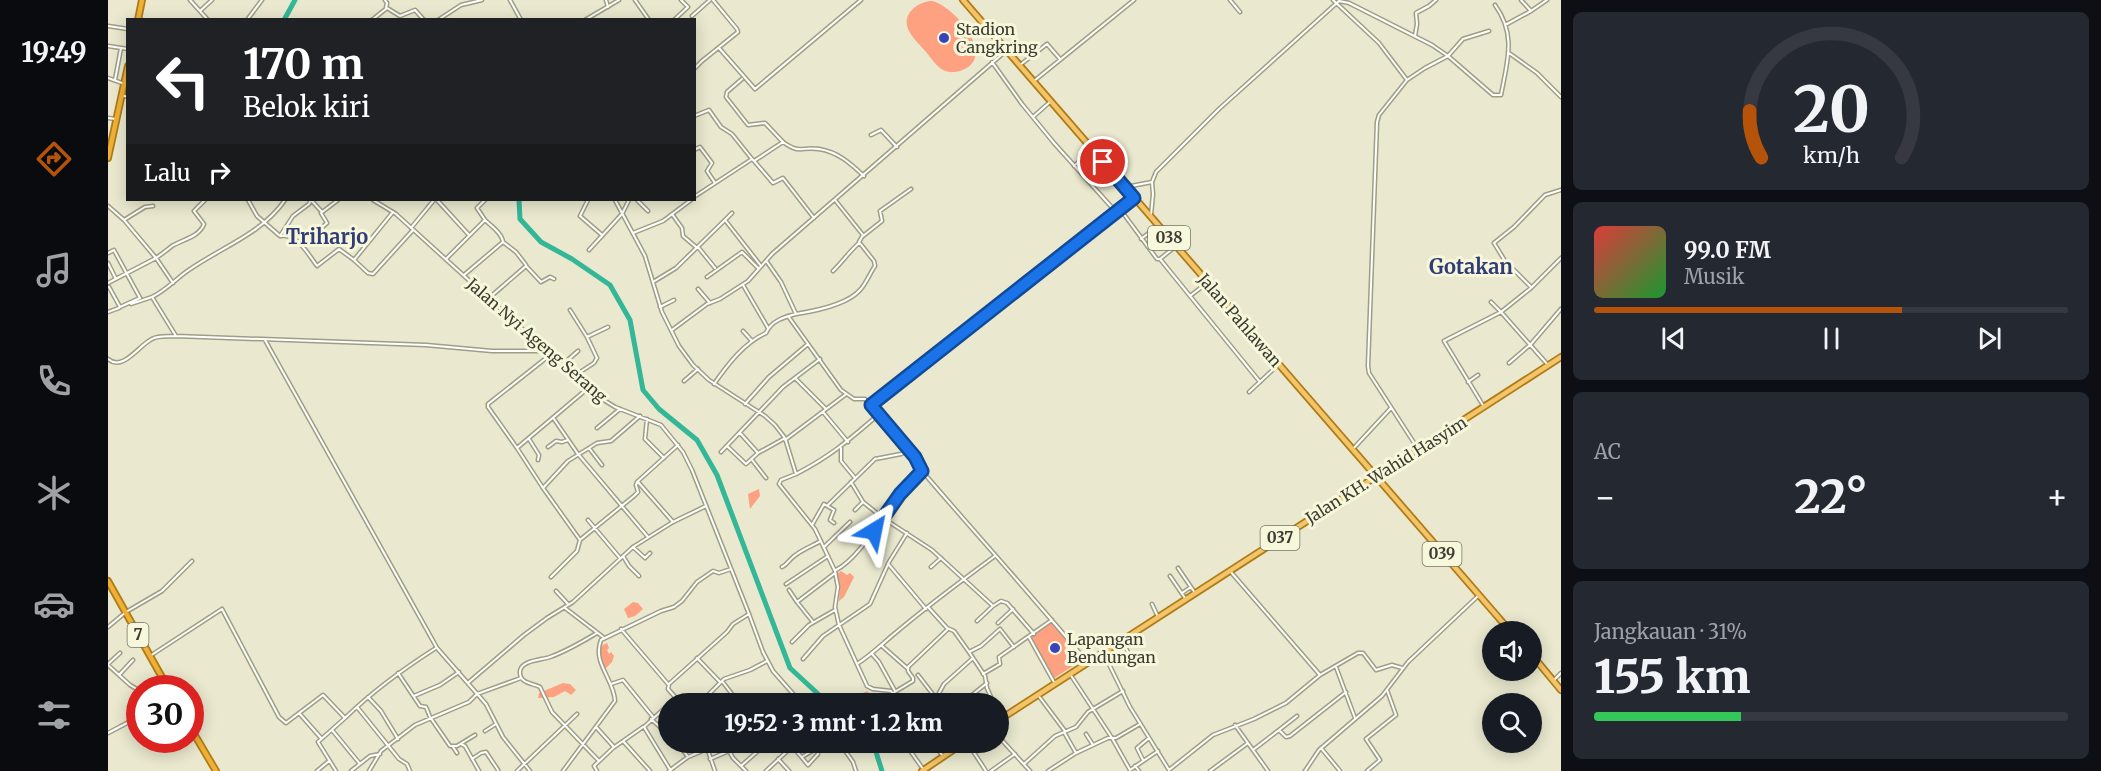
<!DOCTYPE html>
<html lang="id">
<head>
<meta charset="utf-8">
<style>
  :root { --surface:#171b24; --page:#242831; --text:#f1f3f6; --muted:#9ea1a6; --line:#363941; --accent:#b45309 }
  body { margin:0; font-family:Merriweather,serif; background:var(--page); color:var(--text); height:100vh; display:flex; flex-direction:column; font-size:22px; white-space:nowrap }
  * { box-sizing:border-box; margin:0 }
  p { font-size:20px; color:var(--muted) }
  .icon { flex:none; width:33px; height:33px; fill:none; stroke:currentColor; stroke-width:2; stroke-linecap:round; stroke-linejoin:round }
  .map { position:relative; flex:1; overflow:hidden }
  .drawer { display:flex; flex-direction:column; gap:12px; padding:12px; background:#0d0f14; width:540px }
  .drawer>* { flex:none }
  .top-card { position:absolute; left:18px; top:18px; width:570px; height:183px; border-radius:0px; box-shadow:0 3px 15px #0003; background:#202124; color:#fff; overflow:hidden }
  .buttons { position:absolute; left:1374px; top:621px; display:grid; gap:12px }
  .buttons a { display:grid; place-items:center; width:60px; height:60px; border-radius:50%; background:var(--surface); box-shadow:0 3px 15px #0003; font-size:30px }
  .speed { position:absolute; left:18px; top:675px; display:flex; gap:12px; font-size:30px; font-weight:700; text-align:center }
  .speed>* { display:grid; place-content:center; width:78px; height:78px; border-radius:50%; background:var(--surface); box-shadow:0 3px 15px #0003; line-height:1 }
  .speed .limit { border:9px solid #d22; background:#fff; color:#111 }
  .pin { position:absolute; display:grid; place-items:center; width:51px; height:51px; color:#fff; margin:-26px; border:3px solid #fff; border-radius:50%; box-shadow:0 2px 6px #0007 }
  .me { position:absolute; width:66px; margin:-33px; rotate:35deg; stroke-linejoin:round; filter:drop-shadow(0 0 4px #0008) }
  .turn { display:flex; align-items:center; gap:21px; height:126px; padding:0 18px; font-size:27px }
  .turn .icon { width:78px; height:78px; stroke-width:2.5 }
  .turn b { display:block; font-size:42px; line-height:51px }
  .then { display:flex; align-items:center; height:57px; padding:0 18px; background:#0003; gap:12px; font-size:22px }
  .big { font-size:45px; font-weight:800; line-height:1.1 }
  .drawer .card { flex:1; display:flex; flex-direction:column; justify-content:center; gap:9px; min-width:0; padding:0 21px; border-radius:9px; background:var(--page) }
  .drawer .dial { align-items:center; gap:0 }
  .dial svg { height:156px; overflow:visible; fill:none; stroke:var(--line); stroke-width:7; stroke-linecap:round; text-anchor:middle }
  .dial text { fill:var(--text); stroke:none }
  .song { display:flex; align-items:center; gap:18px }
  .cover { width:72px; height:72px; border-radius:9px; background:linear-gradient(135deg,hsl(0 70% 55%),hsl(130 70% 35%)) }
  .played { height:6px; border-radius:3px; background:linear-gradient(90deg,var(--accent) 65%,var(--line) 65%) }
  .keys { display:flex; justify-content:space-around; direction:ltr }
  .heat { display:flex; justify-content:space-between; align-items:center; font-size:33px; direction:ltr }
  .charge { height:9px; border-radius:4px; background:linear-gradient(90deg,#34c759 31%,var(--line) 0) }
  .trip { position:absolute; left:550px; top:693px; width:351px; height:60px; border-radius:30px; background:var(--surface); box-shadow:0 3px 15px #0003; font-weight:800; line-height:60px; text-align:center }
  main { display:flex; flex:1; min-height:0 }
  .tabs { display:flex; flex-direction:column; width:108px; justify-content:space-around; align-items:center; background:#090b0e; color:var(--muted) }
  .tabs .icon { width:42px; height:42px }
  .tabs .selected { color:var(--accent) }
  .tabs b { font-size:27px; color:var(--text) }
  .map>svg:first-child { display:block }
  .green { fill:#fea181 }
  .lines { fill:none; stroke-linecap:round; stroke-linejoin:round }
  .river { stroke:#33b797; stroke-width:5 }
  .minor-casing { stroke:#9e9e85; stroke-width:5 }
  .primary-casing { stroke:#ae7b15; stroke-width:8 }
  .trunk-casing { stroke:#ae7b15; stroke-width:8 }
  .minor { stroke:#fff; stroke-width:2 }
  .primary { stroke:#f4c46a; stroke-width:4.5 }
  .trunk { stroke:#f0b038; stroke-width:4.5 }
  .route-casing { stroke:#114b97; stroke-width:15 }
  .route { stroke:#1a73e8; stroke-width:10 }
  .poi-dot { fill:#3844b7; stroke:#f7f7dc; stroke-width:2 }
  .labels { text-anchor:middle; stroke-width:6; stroke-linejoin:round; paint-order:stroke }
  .shield { fill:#f7f7dc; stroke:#747465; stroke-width:1.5 }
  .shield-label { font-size:15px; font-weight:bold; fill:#3c3c32 }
  .poi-label { font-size:16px; fill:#3c3c32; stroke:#f7f7dc; text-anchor:start }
  .street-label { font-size:16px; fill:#3c3c32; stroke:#f7f7dc }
  .quarter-label { font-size:20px; font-weight:bold; fill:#313c77; stroke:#f7f7dc }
</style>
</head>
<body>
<main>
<nav class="tabs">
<b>19:49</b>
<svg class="icon selected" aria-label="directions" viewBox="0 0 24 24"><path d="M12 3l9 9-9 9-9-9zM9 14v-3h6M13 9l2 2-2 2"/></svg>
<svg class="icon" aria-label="music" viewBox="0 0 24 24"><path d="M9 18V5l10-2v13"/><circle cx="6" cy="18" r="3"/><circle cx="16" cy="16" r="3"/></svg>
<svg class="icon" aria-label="phone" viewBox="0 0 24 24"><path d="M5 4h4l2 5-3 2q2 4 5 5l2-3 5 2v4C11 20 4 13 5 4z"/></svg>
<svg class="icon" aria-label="climate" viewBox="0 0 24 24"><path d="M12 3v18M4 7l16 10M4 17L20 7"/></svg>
<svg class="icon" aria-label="car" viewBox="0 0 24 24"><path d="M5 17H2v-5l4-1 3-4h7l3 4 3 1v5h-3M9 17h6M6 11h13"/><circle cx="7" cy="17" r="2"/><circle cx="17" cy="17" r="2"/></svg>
<svg class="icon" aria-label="filters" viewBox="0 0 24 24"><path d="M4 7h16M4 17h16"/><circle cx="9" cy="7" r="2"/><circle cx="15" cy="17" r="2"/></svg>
</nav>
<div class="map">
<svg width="1453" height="771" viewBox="0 0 1453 771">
  <rect width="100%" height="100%" fill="#eae9cf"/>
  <path class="green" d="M824 1C845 5 892 58 852 71 847 72 842 73 838 71 830 69 824 59 818 52 813 46 805 39 801 31 792 15 810 1 824 1Z
    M651 489 652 496 642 509 640 494Z
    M733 571 739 575 742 573 746 577 736 597 731 601 732 589 729 574Z
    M525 602 530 603 535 609 527 616 520 618 516 609Z
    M943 621 974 660 945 679 922 637Z
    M499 643 501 648 499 650 501 654 503 652 506 656 504 662 497 669 490 662 491 647Z
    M455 683 462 684 468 690 463 695 457 691 446 697 430 698 431 693Z
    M759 691 761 693H783L786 701 782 703H759L751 695Z"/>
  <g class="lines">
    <path class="river" d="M176 20 187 0
      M411 200 412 219 433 242 464 259 502 285 522 320 535 390 551 409 589 440 609 475 682 668 721 704
      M762 742 768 752 774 771"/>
    <defs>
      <path id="minor" d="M82 0 100 20
        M277 0 279 3 278 8
        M402 0 413 20
        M498 0 500 7
        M527 0 541 20
        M1122 0 1132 12
        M1225 0 1271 43 1299 80
        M1413 0 1423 11 1439 0
        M92 11 104 0
        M584 16 602 0
        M139 20 154 0
        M264 20 279 8 292 16 307 10 316 20
        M330 20 353 5 374 0
        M477 20 511 0
        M566 20 580 7 573 0
        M1399 24 1423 11
        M0 26 20 29
        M1307 36 1309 24 1308 13 1321 6 1328 0
        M0 46 20 49
        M611 48 647 89 753 0
        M1401 53 1429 73 1453 97
        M884 62 914 104 946 143 1008 212
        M912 65 939 44 952 59
        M586 69 594 61 630 32 629 29 605 0
        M0 78 14 83
        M634 79 619 92 618 97 640 125 657 123 675 142
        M7 80 13 48
        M926 81 1026 0
        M13 95 20 97
        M586 116 601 110 613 127 624 134 644 159 586 197
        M925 117 943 101
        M0 118 8 119
        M763 135 773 130 789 147
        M586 150 592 147 604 163 599 171 607 183
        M644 159 646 161 675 142C693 155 693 146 711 149 730 152 742 163 756 176
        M647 162 665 183 675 178 706 218
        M966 166 984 150
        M1018 187 1044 182 1048 172 1111 109 1231 1 1241 3 1324 45 1340 56 1385 95H1393C1399 62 1409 35 1387 5
        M140 200 149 216 172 236 185 216 201 204 203 200
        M265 200 288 214 486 394 507 407 553 425 575 452 584 470 641 614 655 652 665 671 694 704
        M329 200 361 235
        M377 200 369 208 377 220
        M480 200 472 216 494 235
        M507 200 537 256 554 312 571 346 585 365 601 380 657 416 667 425 677 438 688 474 673 480 671 484 707 529 727 571 730 587 727 607 731 625 759 686 765 689 783 691 791 704
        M529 200 540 211
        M204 201 214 212
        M0 206 16 220 48 258 0 283
        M1012 209 1049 259H1052L1068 246
        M624 213 617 220 653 266
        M564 214 574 228 575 236 588 247
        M1043 215 1045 194 1044 182
        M16 220 37 207 45 206
        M303 228 326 200
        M525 233 555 221 583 200
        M173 236C189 233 200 254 209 266L231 249 246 260 285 212
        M755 236 774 221 772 211 803 189
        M1033 239 1050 226
        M395 242 408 252 418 265
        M194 245 219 223 213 213 230 200
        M590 247 607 268
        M481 250 514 214 521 200
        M0 253 6 250 7 252 32 298 12 307 1 287
        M338 259 377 220C383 226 394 233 395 242L356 275
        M1052 259 1082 296 1099 283
        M246 260 260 273 265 274 305 230
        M0 263 8 279
        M725 271C735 261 741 252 751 243
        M599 277 634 252 650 268
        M545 282 568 268 617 220
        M65 283 48 258C54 254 59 250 64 246 76 239 91 237 96 224L86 211 97 200
        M635 285 660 328
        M1423 287 1397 261 1386 243 1406 227 1437 195 1453 190
        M590 289 602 303
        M1082 296 1152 382
        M44 297C57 291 67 280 78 272 111 248 153 235 177 200
        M381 298 418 266 433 282 442 277 446 279
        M23 304 44 297 68 336
        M552 307 566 300
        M462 310 479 337 489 358 486 363 466 376
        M0 312 11 308
        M688 314C707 311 739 305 752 290 758 284 762 273 767 266L766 261 751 242 755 235 727 200
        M680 316 733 390 746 399H757L763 405 807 457 814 471C869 535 926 598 980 663
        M564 330 599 304 612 299 640 281 664 254 899 50
        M635 331 644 341
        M479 337 500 327
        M157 340 329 648 378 704 395 737 422 771
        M0 359C15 372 31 345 44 339 51 335 61 337 68 336L318 345 384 351H438
        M1401 363 1423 344 1453 309
        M454 365 470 351
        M1440 365 1393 312 1423 288 1453 258
        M688 379 718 409
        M576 381 590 369
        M1360 382 1370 375
        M606 384C620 364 636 343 658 333 663 321 676 317 688 314L673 282 659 262
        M1141 392 1170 365
        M637 404 661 377 700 344
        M763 405 1026 198
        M1376 407 1336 341 1393 312 1383 302
        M715 412 740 442
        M446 419 470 454 540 537
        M539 419 537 439 556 458
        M489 428 512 409
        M632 433 650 453
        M421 439 431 455 430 460
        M677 440 737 395
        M619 446 638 464 650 453 677 438
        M440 447 448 441 454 442 460 440
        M409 448 380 407V404L442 355
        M481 448 494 465
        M733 448V461L747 478
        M1310 449 1261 373 1260 366 1269 122 1271 115 1299 80 1317 68 1340 56 1355 39 1381 31
        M1244 450 1283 408
        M613 452 675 387 712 359
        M644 460 658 478
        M688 474C723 456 741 440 770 415
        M530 482 565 522
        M743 482 755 502 775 518 824 550 885 606 893 601 899 603 926 634
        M435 488 409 448 479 389
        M720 505 767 459 793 454 801 450
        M747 510 755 502
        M480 520 512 558
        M704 525 716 504 726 510 722 520 726 523
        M472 540 526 496 530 492 528 485 529 482 570 445
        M525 547 537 558 542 553
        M716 547 742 522
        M515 556 521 566 531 576
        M781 565 818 609
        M674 567C680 564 681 560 685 557 693 550 704 546 713 541
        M823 567 833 558
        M1070 568 1087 593
        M728 570C751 558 772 520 788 499 796 489 805 480 814 471
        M1122 571 1212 675
        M1062 576 1077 598
        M443 577 469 551 472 540 435 488 460 461 489 443 503 441 532 416
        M678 584 720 556
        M681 590 689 602
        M448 591 460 604
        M1074 593 1083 587
        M1044 604 1050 617
        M820 607 839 628 846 631 861 652 877 676 879 688 886 704
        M457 608 495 637
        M869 621 885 606
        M705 622 689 602 727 573
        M890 623 905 609
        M0 627 18 612 54 591 84 561
        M513 629 560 684
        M489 633C474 642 459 651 442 657 434 660 414 660 412 671 411 684 425 683 432 687L444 712 491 761
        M921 637 946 682
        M1014 641 1022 656
        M684 642 701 625 727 610
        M774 646 799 668
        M861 652 873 646 892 629 906 647
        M764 654 771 662 787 691
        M996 654 1022 707 1061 770 1105 735 1146 719 1178 703 1212 675 1250 653H1255L1268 670 1284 665 1294 668
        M42 656 114 609 171 717 178 723 215 695 237 718C265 691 295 669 328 648
        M589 658 612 682
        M695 659 715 636 762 604 781 562 799 533
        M0 664 12 653
        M749 664C763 655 773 645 785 635 818 607 853 581 887 556
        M0 665 22 685 32 691
        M1228 667 1247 718
        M290 673 312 706 318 707 322 717 342 746H349L367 735
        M875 674 892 664 891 657 944 620
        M962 674 1004 738 1022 770
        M11 675 25 660
        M810 675 827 697 830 695 838 704
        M614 681 627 698
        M1445 681 1453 673
        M361 682 416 635 439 618 465 602 525 547 565 522 598 506
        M503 684 515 680 545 717
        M785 693 805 681V678L800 671V667L839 630
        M830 695 836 684 865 658
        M930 695 957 731
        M306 696 332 685 351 672
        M260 697 273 711 290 739
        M568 698 573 704
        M561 704 568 698 560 689 561 684 619 632 625 624 641 614
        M561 704 536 727 563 771
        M600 704V695L616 679 642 670 659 661
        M680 704 687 697
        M853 704 879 683
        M249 707 291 759 299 764 302 771
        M891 711 895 718
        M191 713 213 738
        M543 719 561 735
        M1127 725 1160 771
        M488 727 506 747
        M224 730 252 764
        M1171 730 1189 716
        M377 731 388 724
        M956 732 968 753
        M0 733 21 722
        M978 734 985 745
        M891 737 922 771
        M515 741 542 771
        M569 742 580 757
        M597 742 607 771
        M616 742 625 758 638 771
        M678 742 684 748
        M731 742 745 762 748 771
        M796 742 815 769
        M823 742 835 756
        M859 742 878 771
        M353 744 357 746 371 771
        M345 747 349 753
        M685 747 700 765 710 754V749
        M1213 748 1232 771
        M1145 750 1171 730 1178 737 1182 736 1238 692
        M694 757 719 742
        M364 759 373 753 378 752 390 770
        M602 759 621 751
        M670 759 681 771
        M1035 760 1029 748 1041 738
        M916 764 947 736 968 727 980 712 1015 691
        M633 766 650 751 655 742
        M1027 766 1031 771
        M1022 770 1050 751
        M209 771 221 761
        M228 771 210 742 237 718
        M243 771 262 756 272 754
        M261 771 273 751 307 725 361 702 369 694 413 678
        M409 771 469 714
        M455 771 507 701C506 679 484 663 493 640L553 611 566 607 574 601 589 582 605 571 611 573 623 569
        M489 771 486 766 505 748 535 727
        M561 771 580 757 599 749
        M658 771 689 742
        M883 771 907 754
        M940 771 968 753 1000 738H1008L1032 724
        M1102 771 1140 743
        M1197 771 1211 750 1274 696 1300 662 1370 596
        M1259 771 1272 760 1258 739 1288 715 1279 690"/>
      <path id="primary" d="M855 0 1403 632
        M1424 655 1453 690
        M891 720 1453 357
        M814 771 857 742"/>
      <path id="trunk" d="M30 20 34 0
        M0 158 20 66
        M0 581 60 688
        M82 727 108 771"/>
    </defs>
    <use href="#minor" class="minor-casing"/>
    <use href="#primary" class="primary-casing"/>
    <use href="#trunk" class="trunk-casing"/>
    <use href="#minor" class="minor"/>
    <use href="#primary" class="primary"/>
    <use href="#trunk" class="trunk"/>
  </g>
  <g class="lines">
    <defs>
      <path id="route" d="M766 531 792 494 814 471 807 457 763 405 1026 198 995 162"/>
    </defs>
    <use href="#route" class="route-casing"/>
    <use href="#route" class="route"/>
  </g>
  <g class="poi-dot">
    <circle cx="836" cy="38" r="6"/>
    <circle cx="947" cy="648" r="6"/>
  </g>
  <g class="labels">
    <g class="shield">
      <rect x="1040" y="226" width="42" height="24" rx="4.5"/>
      <rect x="1152.5" y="526" width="39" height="24" rx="4.5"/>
      <rect x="1314.5" y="542" width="39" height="24" rx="4.5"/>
      <rect x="19.5" y="623" width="21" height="24" rx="4.5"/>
    </g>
    <g class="shield-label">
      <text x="1061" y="243">038</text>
      <text x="1172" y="543">037</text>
      <text x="1334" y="559">039</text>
      <text x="30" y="640">7</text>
    </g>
    <g class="poi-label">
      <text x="848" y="35">Stadion<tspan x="848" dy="18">Cangkring</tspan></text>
      <text x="959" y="645">Lapangan<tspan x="959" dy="18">Bendungan</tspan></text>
    </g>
    <g class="street-label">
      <text transform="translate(1132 320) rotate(49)" y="6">Jalan Pahlawan</text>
      <text transform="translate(429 340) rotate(41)" y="6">Jalan Nyi Ageng Serang</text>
      <text transform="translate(1278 470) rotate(-32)" y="6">Jalan KH. Wahid Hasyim</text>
    </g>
    <g class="quarter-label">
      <text x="219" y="244">Triharjo</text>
      <text x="1363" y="274">Gotakan</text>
    </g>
  </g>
</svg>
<div class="buttons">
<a><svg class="icon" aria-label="sound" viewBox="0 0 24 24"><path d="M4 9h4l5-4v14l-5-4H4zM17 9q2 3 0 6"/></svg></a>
<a><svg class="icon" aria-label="search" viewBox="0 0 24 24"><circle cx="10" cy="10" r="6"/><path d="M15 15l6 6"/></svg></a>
</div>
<div class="speed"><div class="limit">30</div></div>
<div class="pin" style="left:995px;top:162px;background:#d93025"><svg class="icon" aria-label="arrive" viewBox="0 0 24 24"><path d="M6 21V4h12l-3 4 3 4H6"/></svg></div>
<svg class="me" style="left:766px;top:531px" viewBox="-20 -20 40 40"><path d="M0-17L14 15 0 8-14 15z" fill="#1a73e8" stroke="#fff" stroke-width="4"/></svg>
<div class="trip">19:52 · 3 mnt · 1.2 km</div>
<div class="top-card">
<div class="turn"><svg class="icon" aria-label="left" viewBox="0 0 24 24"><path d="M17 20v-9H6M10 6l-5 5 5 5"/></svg><div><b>170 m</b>Belok kiri</div></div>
<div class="then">Lalu<svg class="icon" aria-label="right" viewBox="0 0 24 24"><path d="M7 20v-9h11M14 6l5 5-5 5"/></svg></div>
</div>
</div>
<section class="drawer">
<div class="card dial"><svg viewBox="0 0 100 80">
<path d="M14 69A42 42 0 1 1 86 69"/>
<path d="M14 69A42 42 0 0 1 8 45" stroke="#b45309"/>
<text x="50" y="56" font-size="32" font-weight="700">20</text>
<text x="50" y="72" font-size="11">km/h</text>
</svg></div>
<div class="card">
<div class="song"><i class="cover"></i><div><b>99.0 FM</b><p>Musik</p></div></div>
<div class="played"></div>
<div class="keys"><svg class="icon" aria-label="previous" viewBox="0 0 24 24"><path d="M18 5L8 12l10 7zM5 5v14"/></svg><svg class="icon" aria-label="pause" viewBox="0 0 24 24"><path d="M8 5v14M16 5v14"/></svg><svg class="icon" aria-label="next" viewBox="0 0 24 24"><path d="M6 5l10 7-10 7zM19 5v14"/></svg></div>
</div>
<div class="card"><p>AC</p>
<div class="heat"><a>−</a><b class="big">22°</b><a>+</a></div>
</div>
<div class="card"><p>Jangkauan · 31%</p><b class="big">155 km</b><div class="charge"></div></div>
</section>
</main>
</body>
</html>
